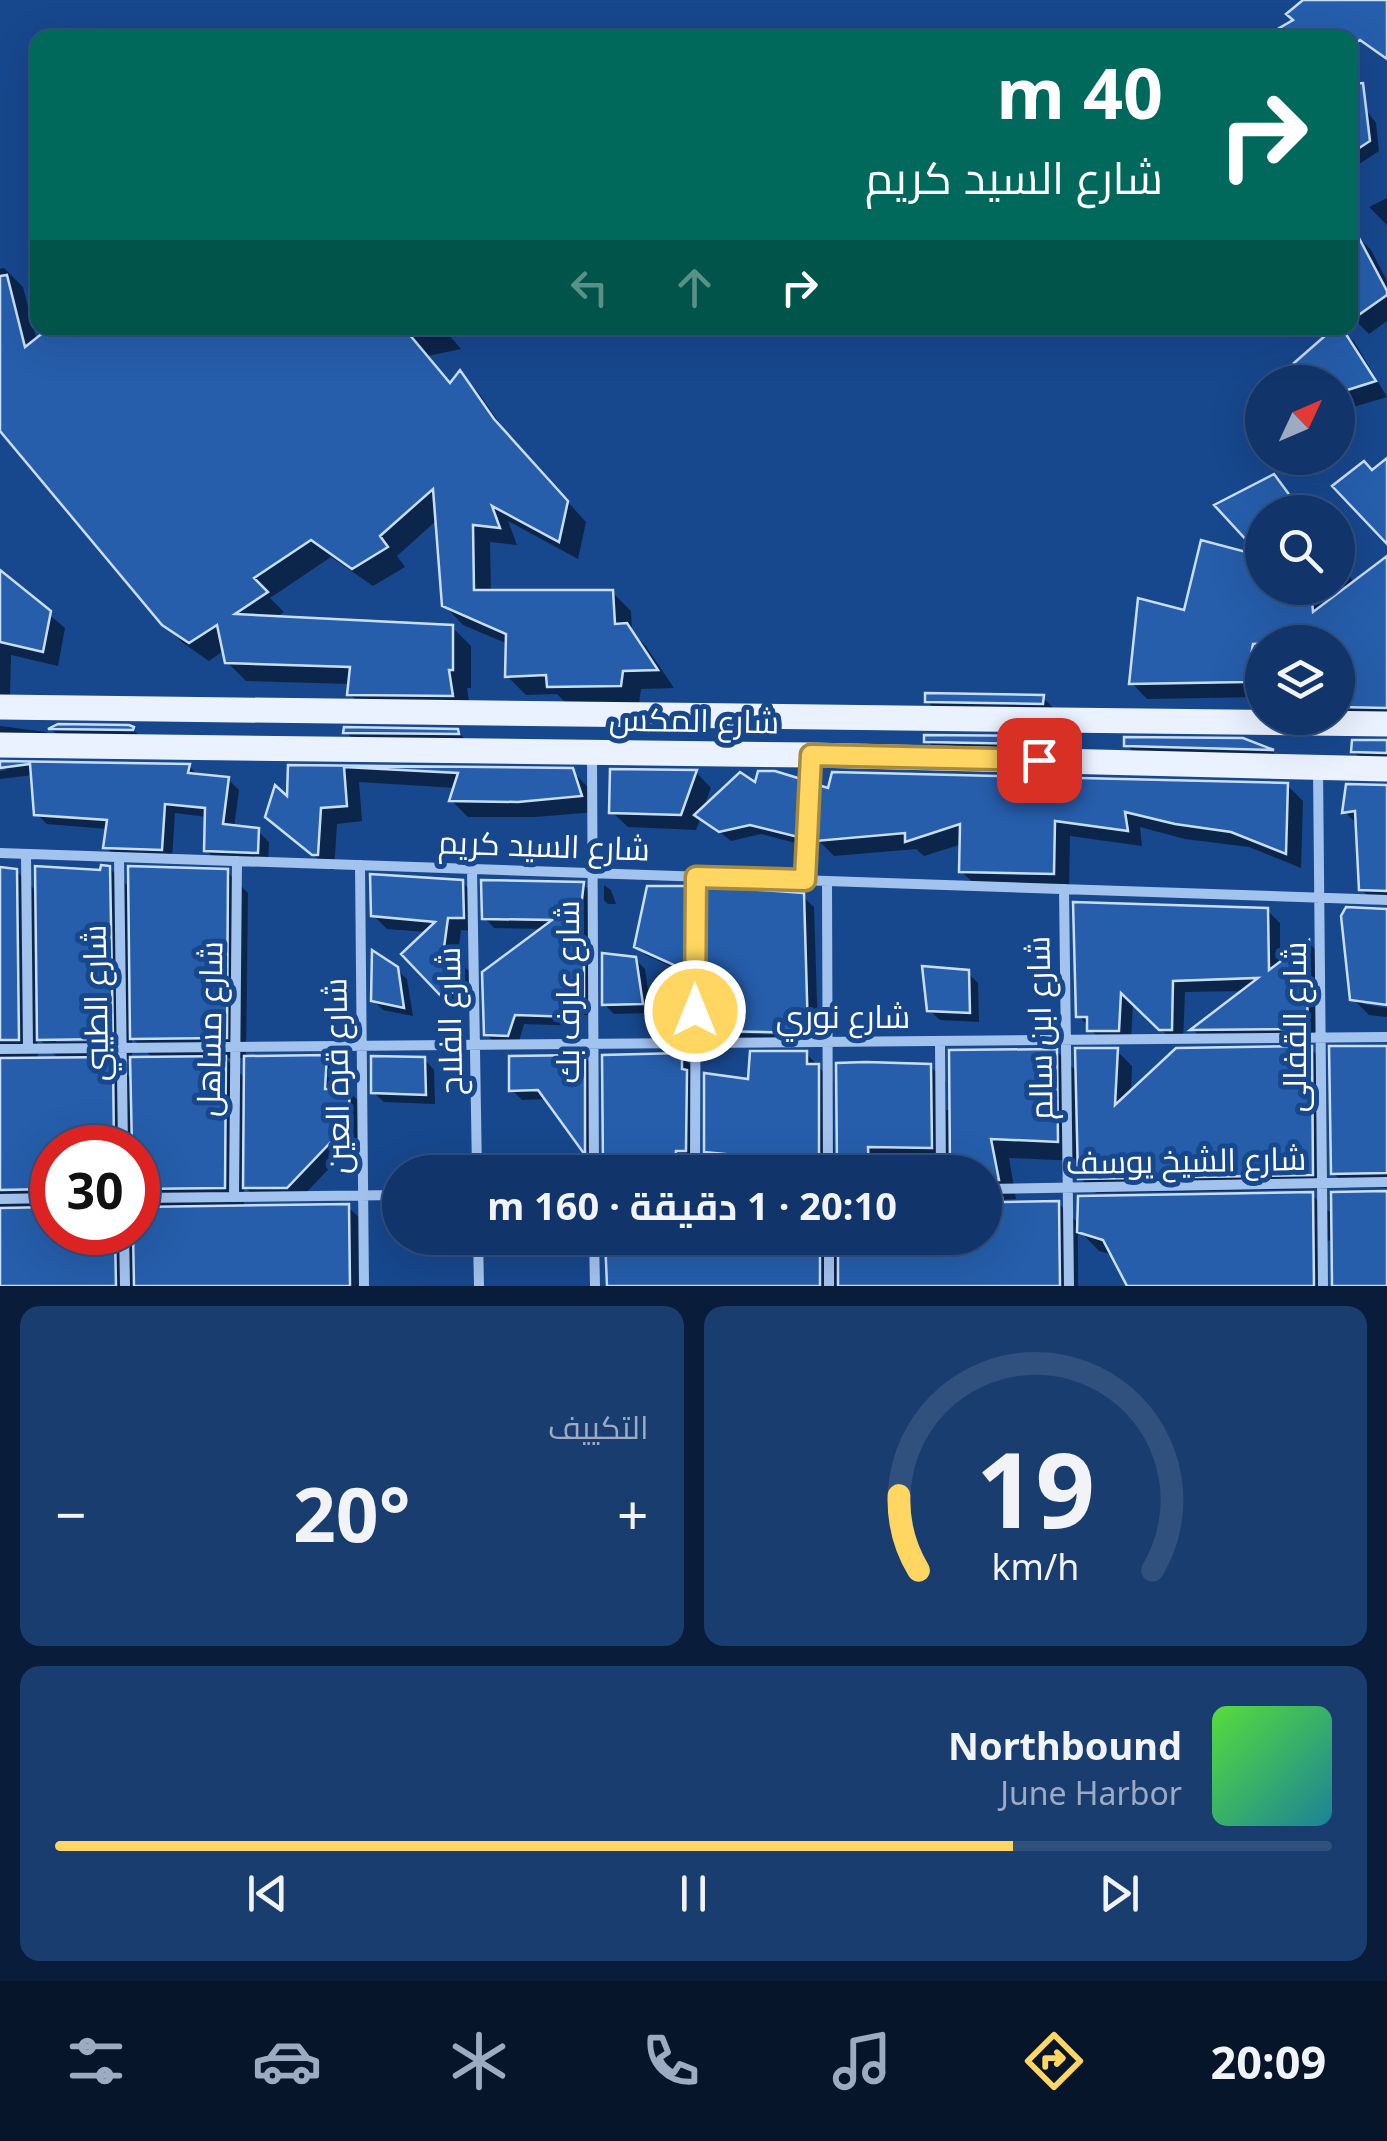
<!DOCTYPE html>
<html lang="ar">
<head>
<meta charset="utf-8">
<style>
  :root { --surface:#11356a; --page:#1a3d70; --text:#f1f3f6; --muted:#9cabc1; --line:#30507e; --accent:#ffd661 }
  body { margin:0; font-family:"Noto Sans",Cairo,sans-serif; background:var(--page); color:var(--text); direction:rtl; height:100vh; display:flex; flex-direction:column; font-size:38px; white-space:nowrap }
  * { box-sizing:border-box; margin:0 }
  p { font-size:32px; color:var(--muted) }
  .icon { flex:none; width:55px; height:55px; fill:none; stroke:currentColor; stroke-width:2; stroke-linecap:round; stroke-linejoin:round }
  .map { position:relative; height:1286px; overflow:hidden; direction:ltr }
  .sheet { display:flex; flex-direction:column; gap:20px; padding:20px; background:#091d3a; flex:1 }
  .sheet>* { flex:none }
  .hud { position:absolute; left:30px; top:30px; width:1328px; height:305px; border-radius:20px; box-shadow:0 10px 40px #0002,0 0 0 2px var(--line); direction:rtl; background:#00695c; color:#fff; overflow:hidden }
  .needle { width:65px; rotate:46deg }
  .controls { position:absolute; left:1245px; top:365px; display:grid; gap:20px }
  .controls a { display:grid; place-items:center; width:110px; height:110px; border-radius:50%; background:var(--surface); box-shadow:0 10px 40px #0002,0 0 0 2px var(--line); font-size:50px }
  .speed { position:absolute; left:30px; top:1125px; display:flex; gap:20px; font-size:50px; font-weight:700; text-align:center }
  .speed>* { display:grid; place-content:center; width:130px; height:130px; border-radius:50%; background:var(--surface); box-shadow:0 10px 40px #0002,0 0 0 2px var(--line); line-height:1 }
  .speed .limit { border:15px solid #d22; background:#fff; color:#111 }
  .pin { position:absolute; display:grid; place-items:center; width:85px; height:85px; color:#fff; margin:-42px; border-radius:20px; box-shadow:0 5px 15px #0006 }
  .me { position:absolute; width:110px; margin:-55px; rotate:0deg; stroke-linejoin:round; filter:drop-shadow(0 0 8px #0008) }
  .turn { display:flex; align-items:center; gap:35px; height:210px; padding:0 30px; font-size:45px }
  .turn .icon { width:130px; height:130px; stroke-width:2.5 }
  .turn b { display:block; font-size:70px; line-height:85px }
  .lanes { display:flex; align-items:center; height:95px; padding:0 30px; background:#0003; justify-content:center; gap:50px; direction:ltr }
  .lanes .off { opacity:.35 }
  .big { font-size:75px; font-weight:700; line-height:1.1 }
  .sheet .tile { flex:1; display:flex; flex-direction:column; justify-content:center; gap:15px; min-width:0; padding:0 35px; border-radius:20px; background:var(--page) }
  .sheet .dial { align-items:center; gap:0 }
  .dial svg { height:260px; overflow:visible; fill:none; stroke:var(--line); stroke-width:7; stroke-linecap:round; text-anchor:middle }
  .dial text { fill:var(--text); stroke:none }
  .song { display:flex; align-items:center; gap:30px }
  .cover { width:120px; height:120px; border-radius:15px; background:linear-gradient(135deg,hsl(110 70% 55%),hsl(190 70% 35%)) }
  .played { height:10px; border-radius:5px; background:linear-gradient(90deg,var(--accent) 75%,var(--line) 75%) }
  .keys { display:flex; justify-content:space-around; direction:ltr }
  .heat { display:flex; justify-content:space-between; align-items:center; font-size:55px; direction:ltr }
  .sheet .tiles { flex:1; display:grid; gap:20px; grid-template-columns:1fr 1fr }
  .tile:last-child { grid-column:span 2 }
  .trip { position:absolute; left:382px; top:1155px; width:620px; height:100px; border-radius:50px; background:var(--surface); box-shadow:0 10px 40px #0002,0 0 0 2px var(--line); font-weight:700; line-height:100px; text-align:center; direction:rtl }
  .tabs { display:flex; height:160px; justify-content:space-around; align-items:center; background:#07152a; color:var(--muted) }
  .tabs .icon { width:70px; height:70px }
  .tabs .selected { color:var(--accent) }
  .tabs b { font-size:45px; color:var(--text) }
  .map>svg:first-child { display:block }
  .shadow { fill:#0007; fill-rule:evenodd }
  .building { fill:#265eac; stroke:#c9defb; stroke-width:2.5 }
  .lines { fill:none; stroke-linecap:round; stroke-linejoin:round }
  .street { stroke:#a3c3ef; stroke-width:10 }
  .primary { stroke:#ebf2ff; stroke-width:25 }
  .route-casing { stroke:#a68b3f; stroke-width:25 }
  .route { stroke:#ffd661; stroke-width:18 }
  .labels { text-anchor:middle; stroke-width:10; stroke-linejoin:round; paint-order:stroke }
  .street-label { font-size:32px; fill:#fff; stroke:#17478d }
</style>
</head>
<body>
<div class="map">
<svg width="1387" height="1286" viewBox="0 0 1387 1286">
  <rect width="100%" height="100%" fill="#17478d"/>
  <path class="shadow" d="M1350 89 1376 123 1379 151 1350 170Z
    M1387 198V225L1369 207Z
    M1356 235 1371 250 1387 281V321L1369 334 1350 315V240Z
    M4 268 23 287 37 341 53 328H443L461 349 428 356 452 385 460 374 478 392 512 441 586 522 578 559 508 521 517 545 490 542 491 593 612 592 631 611 632 632 645 645 674 688 641 689 639 704 568 705 557 694 526 695 507 676 508 644 463 625 444 605 437 520 397 556 405 567 373 586 331 557 270 598 284 612 275 618 452 627 471 646V688H467L471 714 368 713 350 694 351 684 246 681 227 662 225 650 209 661 183 643 163 623 0 427V269Z
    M1337 328 1354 341 1387 397 1350 408 1338 398V382H1319L1298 363Z
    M1274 477 1304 512H1262V554L1218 506Z
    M1203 543 1262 559V588H1338V560L1355 584 1387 559V722L1338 718V642H1262L1261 697 1147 699 1132 683 1186 613Z
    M0 574 65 628 58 666 11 655 10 695H0Z
    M1043 698 1064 718 948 722 927 701Z
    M0 726 46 732 54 739 0 745Z
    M59 726 133 729 142 739 61 738 52 730Z
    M457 731 478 752 366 753 346 732Z
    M1036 738 1075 748 1091 763 946 760 927 740Z
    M1243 741 1273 752 1285 764 1142 761 1127 745Z
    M1387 741V768L1369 767 1353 751Z
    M0 764 189 766 199 776 228 779 239 790 234 828 258 831 269 842 268 863 217 861 206 850 207 817 175 813 172 859 117 858 106 847 108 829 47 824 36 813 33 775 0 779V771L6 770Z
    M290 767 572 771 589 788 596 812 535 817H468L452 801 456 788 359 782 362 821 337 824 334 870H331L268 817 289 801Z
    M696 772 711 788 703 810 757 786 800 781 810 792 807 846 761 834 731 841 701 817 696 830 628 827 612 812Z
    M1287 785 1303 801 1301 868 1249 847 1185 839 1140 827 1142 846 1070 836 1069 889 977 887 961 871 962 844 924 856 916 849 834 856 818 840Z
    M1387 788V905H1377L1361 889 1358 825 1345 812Z
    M109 868 131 889 227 872 248 893 246 1058H225L246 1079 326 1057 339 1070 338 1092H349L362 1104 361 1135 300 1199 258 1200 244 1186V1208L348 1207 368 1226V1286H0V869L16 871 38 893ZM37 1037 60 1060H38ZM56 1037H125V1042H56ZM132 1038 154 1059 133 1081 112 1059H132ZM52 1148H138V1232H52Z
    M462 882 476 896 477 931 461 930 457 961 474 975 473 1004 457 1009 404 954 427 932 387 929 373 915Z
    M583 884 593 894 586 957 593 964V1015H582V1026L524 1024 518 1045 496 1044 486 1034 545 929 494 928 484 917Z
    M604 885 611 890 616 904H608L604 900Z
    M686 888 695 897V978L646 955 637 946Z
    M802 896 814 907 818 1031 716 1028 721 1033 818 1036V1044L726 1041 707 1020Z
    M1267 910 1280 923V965L1309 943 1321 955 1318 1041 1205 1042 1193 1030 1246 991 1185 992 1183 1042H1174L1133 1002 1131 1042H1102L1079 1016Z
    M1387 911V1002L1363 999V1004L1387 1008V1017L1369 1015 1353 999Z
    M635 959 645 969 651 1013 614 1014 604 1004Z
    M396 969 407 979 413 1016 383 1010 373 1000Z
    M968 973 978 983 979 1022 940 1020 929 1010Z
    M1387 1046V1188H1348L1333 1173Z
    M1311 1049 1326 1064 1327 1189 1096 1193 1080 1178V1161L1009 1158 1016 1199 997 1200V1204L1058 1203 1080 1225 1312 1195 1334 1216 1387 1193V1286H1334V1240L1327 1241 1322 1286H1129L1113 1255 1099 1251 1078 1229V1286H609L608 1238H985V1172H951V1163L883 1162V1172H848L839 1164 930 1066 946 1082V1110H951L1056 1051 1078 1073 1117 1051 1132 1066 1131 1093Z
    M806 1053 833 1082 834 1172H784L722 1167 706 1151 750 1082Z
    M681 1056 694 1068 698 1163 687 1162V1172H610L605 1168Z
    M584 1057 594 1067V1160L548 1099 522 1100 512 1090Z
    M424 1059 434 1070 435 1104 384 1102 373 1092Z"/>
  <path class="building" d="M1303 0H1387V59L1360 40 1350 47V38H1262L1293 20 1286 14Z
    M1363 83 1370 141 1350 154V84Z
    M1350 221 1387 291V295L1350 321Z
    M7 275 25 347 49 328H404L450 383 460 370 494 419 568 501 559 542 492 506 500 528 473 525 474 590H613L615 624 627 623 658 670 623 671 621 686 547 687 546 675 505 677 506 634 442 606 433 489 380 536 388 547 352 569 311 540 254 578 268 592 235 614 453 625V670H449L453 696 347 695 350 667 225 663 217 625 189 643 162 625 0 431V276Z
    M1334 328H1342L1376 381 1338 393V382H1319L1294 363Z
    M1387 458V544L1332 486 1364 461 1372 470Z
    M1274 474 1302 512H1262V588H1311L1313 612 1387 556V708L1338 707V642L1253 644 1246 682 1129 684 1138 598 1184 610 1201 540 1261 556 1214 505Z
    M0 570 51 611 43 652 0 642Z
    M925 693 1044 695 1043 704 925 702Z
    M58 724 129 725 134 727 133 730 48 729Z
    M344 727 458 729 459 734 343 733Z
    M924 735 1037 736 1036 739 1077 745 924 742Z
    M1124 737 1243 738 1274 750 1124 746Z
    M1352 740H1387V753L1351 752Z
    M0 761 190 764 188 773 229 777 223 824 259 828 258 853 204 851 205 808 165 804 162 850 103 848 107 820 34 815 30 764 0 768Z
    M288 765 573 768 582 796 518 802 449 801 458 773 344 767 347 806 321 808 318 855H312L265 817 275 785 287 796Z
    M610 769 697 770 681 815 609 813Z
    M758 771H775L801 779 798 837 750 825 719 832 694 815 740 772 755 782Z
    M832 772 1288 783 1286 854 1231 832 1175 824 1125 812 1128 831 1055 821 1054 874 959 872 960 824 905 842V833L816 841 818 785 828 788Z
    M1346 784 1387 785V891L1359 890 1355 811 1342 813Z
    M101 865 110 866 113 1039 37 1040 35 866 100 870Z
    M128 866 228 869 227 1038 130 1039Z
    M0 867 17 869 19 1040H0Z
    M370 874 463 880 464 918H448L443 955 461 959V990L441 996 401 954 435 922 371 916Z
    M481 880 584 882 576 951 584 952V1006H573V1017L515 1015 508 1036 484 1035 482 972 552 920 482 919Z
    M647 886H687V971L634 947Z
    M705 886 804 893 808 1033 712 1031V1021H704Z
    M1073 902 1268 908 1269 970 1309 940 1307 1029 1190 1030 1258 978 1173 981 1172 1030H1159L1121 993 1119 1031H1087V1017H1076Z
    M1346 907 1387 909V1005L1350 1000 1341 916Z
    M372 950 398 967 404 1008 371 1001Z
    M602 953 636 957 643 1004 602 1005Z
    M922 966 969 970 970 1013 927 1011Z
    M1312 1046 1313 1175 1078 1179 1075 1048H1118L1115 1105 1176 1048Z
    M1329 1046H1387V1173L1331 1174Z
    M1057 1049 1058 1142 991 1139 999 1180H985V1172H950L949 1050Z
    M750 1051H807V1064H819V1163L704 1152V1073L748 1079Z
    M682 1053V1069L687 1070 686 1151H676L674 1172 658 1161 603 1169 602 1055Z
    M327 1055 325 1089H350L348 1124 287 1188H243L244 1056Z
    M585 1055V1155L538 1090 509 1091V1056Z
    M226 1056 225 1188 138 1189V1148H132L130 1057Z
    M371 1056 425 1057 426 1095 371 1093Z
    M113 1057 114 1148H52V1189L0 1190V1058Z
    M866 1062 931 1064 932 1148 868 1147 869 1172 837 1167 836 1063Z
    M1387 1191V1286H1332L1331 1192Z
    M1313 1192 1314 1286H1127L1103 1240 1077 1232 1078 1196Z
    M1002 1197 1003 1202 1059 1201 1060 1286H838V1238H985V1198Z
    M349 1204 350 1286H134L133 1232H138V1207Z
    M52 1207V1232H115L116 1286H0V1208Z
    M605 1238H820V1286H607Z"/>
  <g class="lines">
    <path class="street" d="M592 753 594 1172
      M1318 768 1323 1286
      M0 853 1387 900
      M26 854 28 1048
      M119 857 123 1148
      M360 865 364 1286
      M472 869 477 1172
      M805 880 811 756
      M827 881 828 1172
      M1064 889 1069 1286
      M940 1042 941 1172
      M0 1049 1387 1037
      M695 1172 696 877
      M985 1189 1387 1182
      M234 1197 237 861
      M138 1198 400 1195
      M0 1199 52 1198
      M124 1232 125 1286
      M478 1238 479 1286
      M594 1238 595 1286
      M829 1238V1286"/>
    <path class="primary" d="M0 707 1387 724
      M0 745 811 755 1387 769"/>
  </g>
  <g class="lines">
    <defs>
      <path id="route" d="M695 1011 696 877 805 880 811 755 1039 760"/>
    </defs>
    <use href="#route" class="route-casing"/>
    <use href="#route" class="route"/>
  </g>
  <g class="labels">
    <g class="street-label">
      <text transform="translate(694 721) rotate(1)" y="11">شارع المكس</text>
      <text transform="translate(544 846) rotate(2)" y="11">شارع السيد كريم</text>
      <text transform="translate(568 992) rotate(-90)" y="11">شارع عارف بك</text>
      <text transform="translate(96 1003) rotate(-91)" y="11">شارع الطيبي</text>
      <text x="843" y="1028">شارع نوري</text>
      <text transform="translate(450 1021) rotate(-91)" y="11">شارع الفلاح</text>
      <text transform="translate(1295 1027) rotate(-90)" y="11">شارع القفالى</text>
      <text transform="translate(1040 1028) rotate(-91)" y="11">شارع ابن سالم</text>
      <text transform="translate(210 1029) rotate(-89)" y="11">شارع مساهل</text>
      <text transform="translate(337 1076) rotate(-91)" y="11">شارع قره العين</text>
      <text transform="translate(1186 1161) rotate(-1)" y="11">شارع الشيخ يوسف</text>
    </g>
  </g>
</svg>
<div class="controls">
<a><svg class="needle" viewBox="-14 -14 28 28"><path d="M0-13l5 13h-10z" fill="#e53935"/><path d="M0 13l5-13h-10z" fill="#9cabc1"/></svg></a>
<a><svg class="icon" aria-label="search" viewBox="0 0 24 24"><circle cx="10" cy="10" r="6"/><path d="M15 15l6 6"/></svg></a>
<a><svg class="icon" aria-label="layers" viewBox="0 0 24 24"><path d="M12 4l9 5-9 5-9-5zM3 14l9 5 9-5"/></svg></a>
</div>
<div class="speed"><div class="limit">30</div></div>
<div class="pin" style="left:1039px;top:760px;background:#d93025"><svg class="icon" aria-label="arrive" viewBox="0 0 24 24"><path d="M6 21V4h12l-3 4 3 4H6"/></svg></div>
<svg class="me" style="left:695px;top:1011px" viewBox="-20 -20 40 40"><circle r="17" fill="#ffd661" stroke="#fff" stroke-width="3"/><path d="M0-11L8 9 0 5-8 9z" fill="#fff"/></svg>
<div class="trip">20:10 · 1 دقيقة · 160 m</div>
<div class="hud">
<div class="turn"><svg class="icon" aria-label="right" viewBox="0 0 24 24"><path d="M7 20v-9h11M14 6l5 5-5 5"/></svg><div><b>40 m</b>شارع السيد كريم</div></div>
<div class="lanes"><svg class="icon off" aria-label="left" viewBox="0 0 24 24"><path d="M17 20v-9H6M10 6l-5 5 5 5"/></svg><svg class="icon off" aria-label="ahead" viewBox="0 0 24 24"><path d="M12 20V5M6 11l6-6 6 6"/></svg><svg class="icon" aria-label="right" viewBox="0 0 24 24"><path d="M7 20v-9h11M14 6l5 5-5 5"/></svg></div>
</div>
</div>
<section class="sheet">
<div class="tiles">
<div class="tile dial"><svg viewBox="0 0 100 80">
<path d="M14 69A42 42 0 1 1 86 69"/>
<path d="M14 69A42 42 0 0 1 8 46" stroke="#ffd661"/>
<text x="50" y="56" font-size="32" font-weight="700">19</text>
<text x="50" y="72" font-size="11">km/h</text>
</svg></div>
<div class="tile"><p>التكييف</p>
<div class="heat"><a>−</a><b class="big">20°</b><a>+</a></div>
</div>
<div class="tile">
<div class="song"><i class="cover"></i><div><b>Northbound</b><p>June Harbor</p></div></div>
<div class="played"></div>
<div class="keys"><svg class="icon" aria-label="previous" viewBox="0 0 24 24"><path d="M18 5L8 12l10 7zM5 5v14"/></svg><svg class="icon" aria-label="pause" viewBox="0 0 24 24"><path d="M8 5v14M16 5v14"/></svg><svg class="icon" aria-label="next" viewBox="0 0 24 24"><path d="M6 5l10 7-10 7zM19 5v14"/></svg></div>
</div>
</div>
</section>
<nav class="tabs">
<b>20:09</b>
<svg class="icon selected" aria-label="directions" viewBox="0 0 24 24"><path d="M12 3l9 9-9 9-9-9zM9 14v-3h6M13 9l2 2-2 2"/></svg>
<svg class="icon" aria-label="music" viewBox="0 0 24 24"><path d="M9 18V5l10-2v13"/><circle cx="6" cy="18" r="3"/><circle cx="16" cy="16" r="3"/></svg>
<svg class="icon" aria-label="phone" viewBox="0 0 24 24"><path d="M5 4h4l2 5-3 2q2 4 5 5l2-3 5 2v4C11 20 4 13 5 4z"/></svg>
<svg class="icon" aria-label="climate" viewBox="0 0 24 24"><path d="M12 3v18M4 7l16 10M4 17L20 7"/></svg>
<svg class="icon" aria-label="car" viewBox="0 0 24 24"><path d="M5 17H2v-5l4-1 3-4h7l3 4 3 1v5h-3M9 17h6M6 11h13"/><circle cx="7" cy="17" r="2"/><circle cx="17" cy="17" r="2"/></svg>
<svg class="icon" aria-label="filters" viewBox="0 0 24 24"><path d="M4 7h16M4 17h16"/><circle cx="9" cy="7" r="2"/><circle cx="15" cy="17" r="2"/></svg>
</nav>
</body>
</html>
